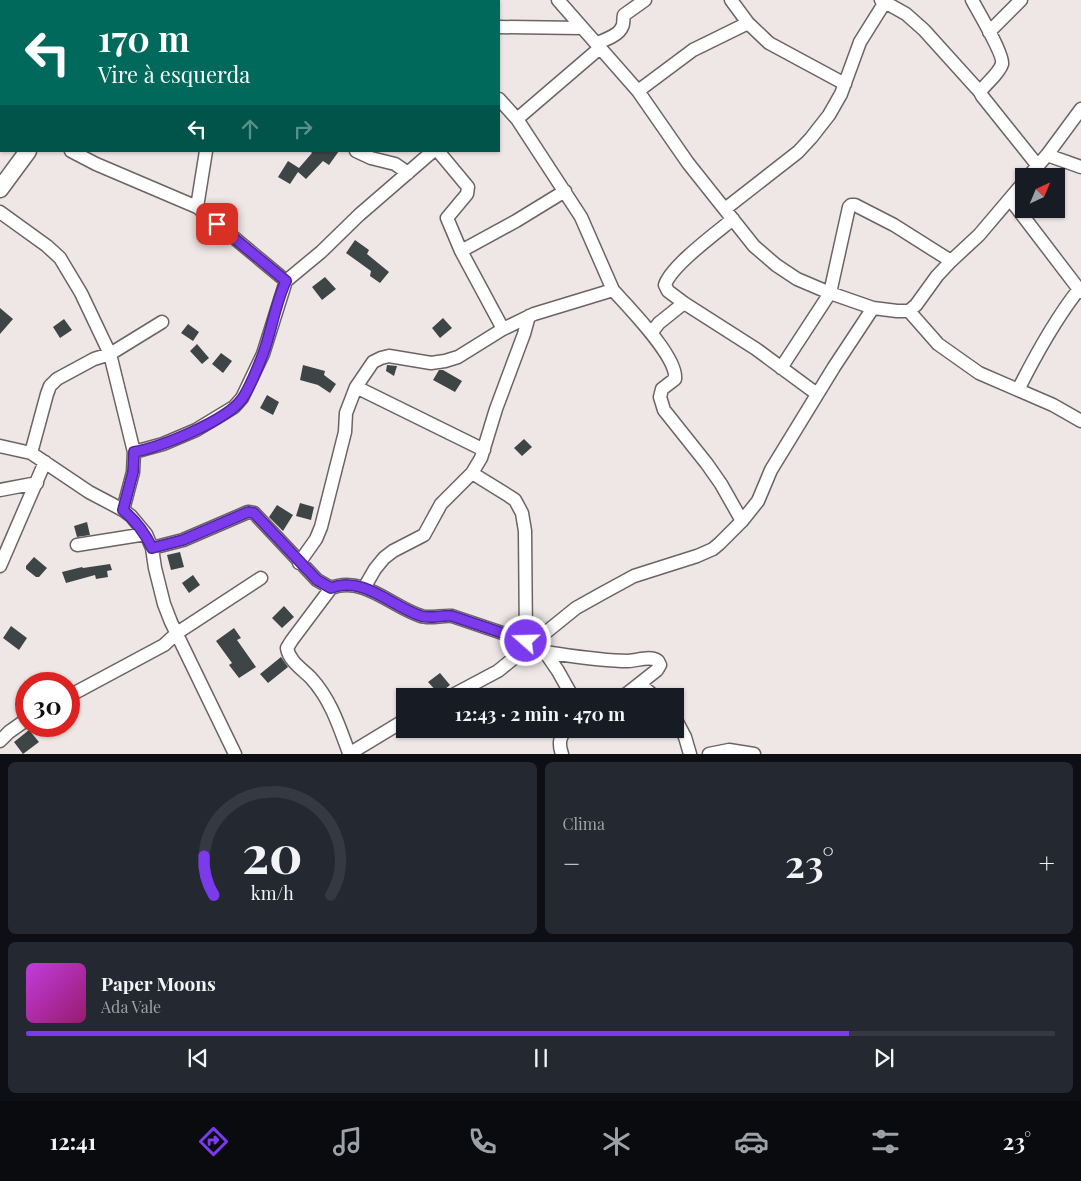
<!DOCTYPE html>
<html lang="pt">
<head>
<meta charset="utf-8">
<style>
  :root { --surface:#171b24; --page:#242831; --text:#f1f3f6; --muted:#9ea1a6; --line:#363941; --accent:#7c3aed }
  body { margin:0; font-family:"Playfair Display",serif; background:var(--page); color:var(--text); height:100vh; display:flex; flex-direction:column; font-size:19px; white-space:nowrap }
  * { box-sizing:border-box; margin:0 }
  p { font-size:16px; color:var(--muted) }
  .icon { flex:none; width:28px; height:28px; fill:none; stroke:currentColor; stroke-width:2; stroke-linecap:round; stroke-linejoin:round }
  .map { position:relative; height:754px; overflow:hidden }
  .panel { display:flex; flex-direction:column; gap:8px; padding:8px; background:#0d0f14; flex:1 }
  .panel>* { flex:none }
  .banner { position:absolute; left:0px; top:0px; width:500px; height:152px; box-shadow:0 1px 4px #0004; background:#00695c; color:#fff; overflow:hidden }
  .needle { width:32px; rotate:44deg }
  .controls { position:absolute; left:1015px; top:168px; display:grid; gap:10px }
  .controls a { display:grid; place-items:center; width:50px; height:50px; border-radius:0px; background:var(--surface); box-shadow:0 1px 4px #0004; font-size:25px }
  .speed { position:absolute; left:15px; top:672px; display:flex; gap:10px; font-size:25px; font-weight:700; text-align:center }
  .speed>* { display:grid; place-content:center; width:65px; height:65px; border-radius:50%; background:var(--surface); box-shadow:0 1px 4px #0004; line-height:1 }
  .speed .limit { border:8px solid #d22; background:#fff; color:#111 }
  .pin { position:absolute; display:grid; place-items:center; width:42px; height:42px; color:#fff; margin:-21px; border-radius:10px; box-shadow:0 2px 8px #0006 }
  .me { position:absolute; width:55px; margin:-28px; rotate:290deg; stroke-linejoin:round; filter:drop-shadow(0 0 4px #0008) }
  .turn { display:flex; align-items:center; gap:18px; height:105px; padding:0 15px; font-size:22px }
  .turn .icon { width:65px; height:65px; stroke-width:2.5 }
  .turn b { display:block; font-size:35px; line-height:42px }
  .lanes { display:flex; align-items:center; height:48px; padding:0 15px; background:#0003; justify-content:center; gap:25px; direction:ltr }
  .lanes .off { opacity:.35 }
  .big { font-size:38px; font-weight:700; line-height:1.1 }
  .panel .card { flex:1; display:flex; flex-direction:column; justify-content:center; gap:8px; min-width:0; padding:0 18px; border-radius:8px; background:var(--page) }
  .panel .dial { align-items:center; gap:0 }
  .dial svg { height:130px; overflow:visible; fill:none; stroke:var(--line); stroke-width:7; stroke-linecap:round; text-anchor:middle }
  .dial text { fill:var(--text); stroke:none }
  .song { display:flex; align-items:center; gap:15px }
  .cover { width:60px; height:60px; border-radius:8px; background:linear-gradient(135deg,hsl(290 70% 55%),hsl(320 70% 35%)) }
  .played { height:5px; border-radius:2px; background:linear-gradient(90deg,var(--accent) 80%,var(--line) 80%) }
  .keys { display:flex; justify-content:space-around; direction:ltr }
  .heat { display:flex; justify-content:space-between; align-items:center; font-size:28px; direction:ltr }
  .panel .tiles { flex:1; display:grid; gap:8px; grid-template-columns:1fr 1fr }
  .card:last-child { grid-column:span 2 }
  .trip { position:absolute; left:396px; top:688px; width:288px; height:50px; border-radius:0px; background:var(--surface); box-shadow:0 1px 4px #0004; font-weight:700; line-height:50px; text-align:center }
  .menu { display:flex; height:80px; justify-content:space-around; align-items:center; background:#090b0e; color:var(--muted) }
  .menu .icon { width:35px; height:35px }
  .menu .selected { color:var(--accent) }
  .menu b { font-size:22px; color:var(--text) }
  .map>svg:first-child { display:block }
  .building { fill:#3e4547 }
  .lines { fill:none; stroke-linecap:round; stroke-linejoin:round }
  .minor-casing { stroke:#6c6464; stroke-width:15 }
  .tertiary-casing { stroke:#6c6464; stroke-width:19 }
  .minor { stroke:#fff; stroke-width:12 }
  .tertiary { stroke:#fff; stroke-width:16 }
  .route-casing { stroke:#51269a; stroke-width:12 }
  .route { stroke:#7c3aed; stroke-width:9 }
</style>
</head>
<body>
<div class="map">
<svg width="1081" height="754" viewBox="0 0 1081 754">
  <rect width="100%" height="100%" fill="#efe7e6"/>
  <path class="building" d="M310 151H339L329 165 323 161 306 179 298 172 290 184 278 177 288 161 299 168 312 153Z
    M355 240 369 250 367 254 389 272 380 283 370 276 371 271 346 253Z
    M325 277 336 289 322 300 312 287Z
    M0 308 13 319 0 334Z
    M443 318 452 328 440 338 432 328Z
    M64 319 72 330 60 338 53 327Z
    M188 324 199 332 193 341 181 333Z
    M197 344 209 358 202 364 190 351Z
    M221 353 232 361 223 373 212 364Z
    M303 365 325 371 324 375 336 384 330 393 318 385 300 380Z
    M387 365 397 366 394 376 386 371Z
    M439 370H443L462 381 455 392 433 380Z
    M267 395 279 402 273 415 260 408Z
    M524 439 532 447 522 456 514 448Z
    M300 503 314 507 311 520 296 516Z
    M277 505 293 515 283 531 269 517Z
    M87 522 90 535 77 537 74 526Z
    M180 552 184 567 171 570 167 555Z
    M34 557 47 568 39 577H36L26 569V566Z
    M110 564 112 570 107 571 108 577 96 579 95 575 66 583 62 572 82 567 83 568Z
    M193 575 200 585 189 593 182 583Z
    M284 606 294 617 282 628 272 618Z
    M11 626 27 638 19 650 3 638Z
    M234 628 241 638 237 640 256 667 239 678 229 665 232 663 216 641Z
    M281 657 288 667 268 683 260 674Z
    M440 673 450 685 439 694 428 682Z
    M29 730 39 742 23 754 14 742Z"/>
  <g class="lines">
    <defs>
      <path id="minor" d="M42 0V1
        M452 0 455 1
        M558 0 638 91 688 163 754 246 776 265 797 279 830 293 873 308 897 311H909L916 305 937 276 951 261 979 235 1024 182
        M731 0 748 23 769 43 845 84
        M881 0 906 14 924 30 980 92
        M972 0C978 11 1004 55 1002 64 999 74 986 83 980 92L982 96 1038 166
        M254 1V0
        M392 1 393 0
        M499 27 582 28
        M989 32 1021 0
        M597 43C605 40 619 35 622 27 624 24 623 18 624 15L645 0
        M0 50H1
        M638 91 693 50 748 23
        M499 99 517 119 601 47
        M517 119 581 217 613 290
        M71 151 96 164 197 207 286 281
        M356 151 371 158 395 164 408 173
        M438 151 468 187 467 194 447 218 461 251 503 329
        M1047 155 1081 167
        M1029 176 1047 155 1081 109
        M1010 199 1081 292
        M197 207 206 151
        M725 209 798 152 811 138 829 115 841 94 860 42 885 2
        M0 212 47 246 60 258 81 293 110 354 134 452 133 472 123 510
        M733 219C716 233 671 266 665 285L668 291 684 303 756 349 817 394
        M461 251 516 221 565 191
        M909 311 938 344 979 373 1053 405 1081 421
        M652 332 659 323 684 303
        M781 368 830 293 849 207 851 205H855L894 225 951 261
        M356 387 484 450
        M1018 390C1036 354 1054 321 1079 289
        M0 446 31 453 89 492 123 510 131 516 146 534 152 548 155 568 164 604 171 622 235 754
        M134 452 163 444 196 430 234 407 242 398 263 354 286 281 321 252 359 215 433 151
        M31 453 47 394 50 386 57 379 94 359 110 354 162 322
        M472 473 509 496 515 500 522 513 525 531 526 641
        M0 490 37 483
        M77 545 146 534
        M152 548 183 540 248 512 254 513 317 580 331 588
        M299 563 316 539 321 527 345 432 346 413 356 387 373 362 381 358 389 356 431 363 445 361 458 357 503 329 534 314 613 290C628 307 678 357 675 379L662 389 660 397 664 410 707 464 721 484 742 521
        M0 566 45 462
        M364 588 375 569 384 558 393 551 424 535 441 504 472 473 481 458 496 409 524 334 529 316
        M545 652C572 656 600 661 628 661 637 661 650 655 658 661L660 665 657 670 624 696
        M641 685 654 696
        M69 696 164 645 177 633 261 578
        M451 696 498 671 576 608 601 594 634 576 697 556 713 549 720 543 742 521 758 501 771 470 834 367 873 308
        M675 718 685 737 690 754
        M0 741 9 732 26 720
        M349 753C339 726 331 700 311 678 302 669 289 661 287 648L292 640 331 588C363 575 392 607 421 616 429 619 443 615 452 616L526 641 539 648 545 652 558 671 572 696
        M349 754 405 720
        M562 754C558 743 560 737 566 729
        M709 754 729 750 754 754"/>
      <path id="tertiary" d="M125 1 126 0
        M0 189 28 151"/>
    </defs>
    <use href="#minor" class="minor-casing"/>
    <use href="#tertiary" class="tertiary-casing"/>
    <use href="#minor" class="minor"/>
    <use href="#tertiary" class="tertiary"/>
  </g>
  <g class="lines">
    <defs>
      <path id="route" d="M217 224 286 281C275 304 272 330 263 354 259 365 249 389 242 399 226 421 161 447 134 452L133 472 123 510C136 521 145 533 152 548L183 540 248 512 254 513 317 580 331 588C363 575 392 607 421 616 429 619 443 615 452 616L526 641"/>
    </defs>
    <use href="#route" class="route-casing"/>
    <use href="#route" class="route"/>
  </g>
</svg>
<div class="controls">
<a><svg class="needle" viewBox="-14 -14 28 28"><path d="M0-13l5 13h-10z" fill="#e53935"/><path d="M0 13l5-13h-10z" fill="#9ea1a6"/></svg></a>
</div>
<div class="speed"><div class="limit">30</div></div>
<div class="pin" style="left:217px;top:224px;background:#d93025"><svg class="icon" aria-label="arrive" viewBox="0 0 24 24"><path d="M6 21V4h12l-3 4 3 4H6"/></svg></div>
<svg class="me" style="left:526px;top:641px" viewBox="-20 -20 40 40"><circle r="17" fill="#7c3aed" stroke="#fff" stroke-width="3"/><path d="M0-11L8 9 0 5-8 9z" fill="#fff"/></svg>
<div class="trip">12:43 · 2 min · 470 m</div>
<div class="banner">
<div class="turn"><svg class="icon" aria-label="left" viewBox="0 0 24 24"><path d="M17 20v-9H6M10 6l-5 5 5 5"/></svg><div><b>170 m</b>Vire à esquerda</div></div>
<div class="lanes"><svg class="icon" aria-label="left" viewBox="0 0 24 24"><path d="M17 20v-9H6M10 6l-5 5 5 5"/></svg><svg class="icon off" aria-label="ahead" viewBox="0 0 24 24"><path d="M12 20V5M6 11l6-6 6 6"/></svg><svg class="icon off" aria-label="right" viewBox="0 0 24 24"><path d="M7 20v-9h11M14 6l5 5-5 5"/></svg></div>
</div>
</div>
<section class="panel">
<div class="tiles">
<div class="card dial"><svg viewBox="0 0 100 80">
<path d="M14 69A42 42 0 1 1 86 69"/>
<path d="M14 69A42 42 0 0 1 8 45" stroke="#7c3aed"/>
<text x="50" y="56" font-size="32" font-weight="700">20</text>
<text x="50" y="72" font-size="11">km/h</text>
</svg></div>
<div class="card"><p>Clima</p>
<div class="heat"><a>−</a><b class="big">23°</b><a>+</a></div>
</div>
<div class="card">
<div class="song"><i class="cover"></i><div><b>Paper Moons</b><p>Ada Vale</p></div></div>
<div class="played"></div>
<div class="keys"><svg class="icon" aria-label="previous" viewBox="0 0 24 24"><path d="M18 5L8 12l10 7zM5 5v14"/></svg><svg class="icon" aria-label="pause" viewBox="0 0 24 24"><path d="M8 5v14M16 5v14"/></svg><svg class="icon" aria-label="next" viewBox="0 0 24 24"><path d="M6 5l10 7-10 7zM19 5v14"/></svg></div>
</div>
</div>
</section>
<nav class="menu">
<b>12:41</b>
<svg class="icon selected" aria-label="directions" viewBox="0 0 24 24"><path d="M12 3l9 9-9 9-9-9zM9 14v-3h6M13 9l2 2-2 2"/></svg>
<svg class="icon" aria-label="music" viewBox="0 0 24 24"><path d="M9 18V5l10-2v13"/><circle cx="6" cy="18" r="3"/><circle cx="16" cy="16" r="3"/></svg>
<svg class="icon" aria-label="phone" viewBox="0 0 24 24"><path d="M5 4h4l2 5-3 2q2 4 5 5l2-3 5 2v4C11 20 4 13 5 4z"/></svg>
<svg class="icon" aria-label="climate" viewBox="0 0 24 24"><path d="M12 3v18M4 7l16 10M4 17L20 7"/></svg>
<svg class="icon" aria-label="car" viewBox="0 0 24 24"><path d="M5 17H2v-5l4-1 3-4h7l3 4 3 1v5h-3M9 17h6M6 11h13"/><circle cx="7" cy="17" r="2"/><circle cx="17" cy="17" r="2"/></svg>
<svg class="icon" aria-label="filters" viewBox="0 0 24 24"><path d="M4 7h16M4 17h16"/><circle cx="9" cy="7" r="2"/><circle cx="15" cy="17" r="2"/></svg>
<b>23°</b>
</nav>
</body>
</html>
